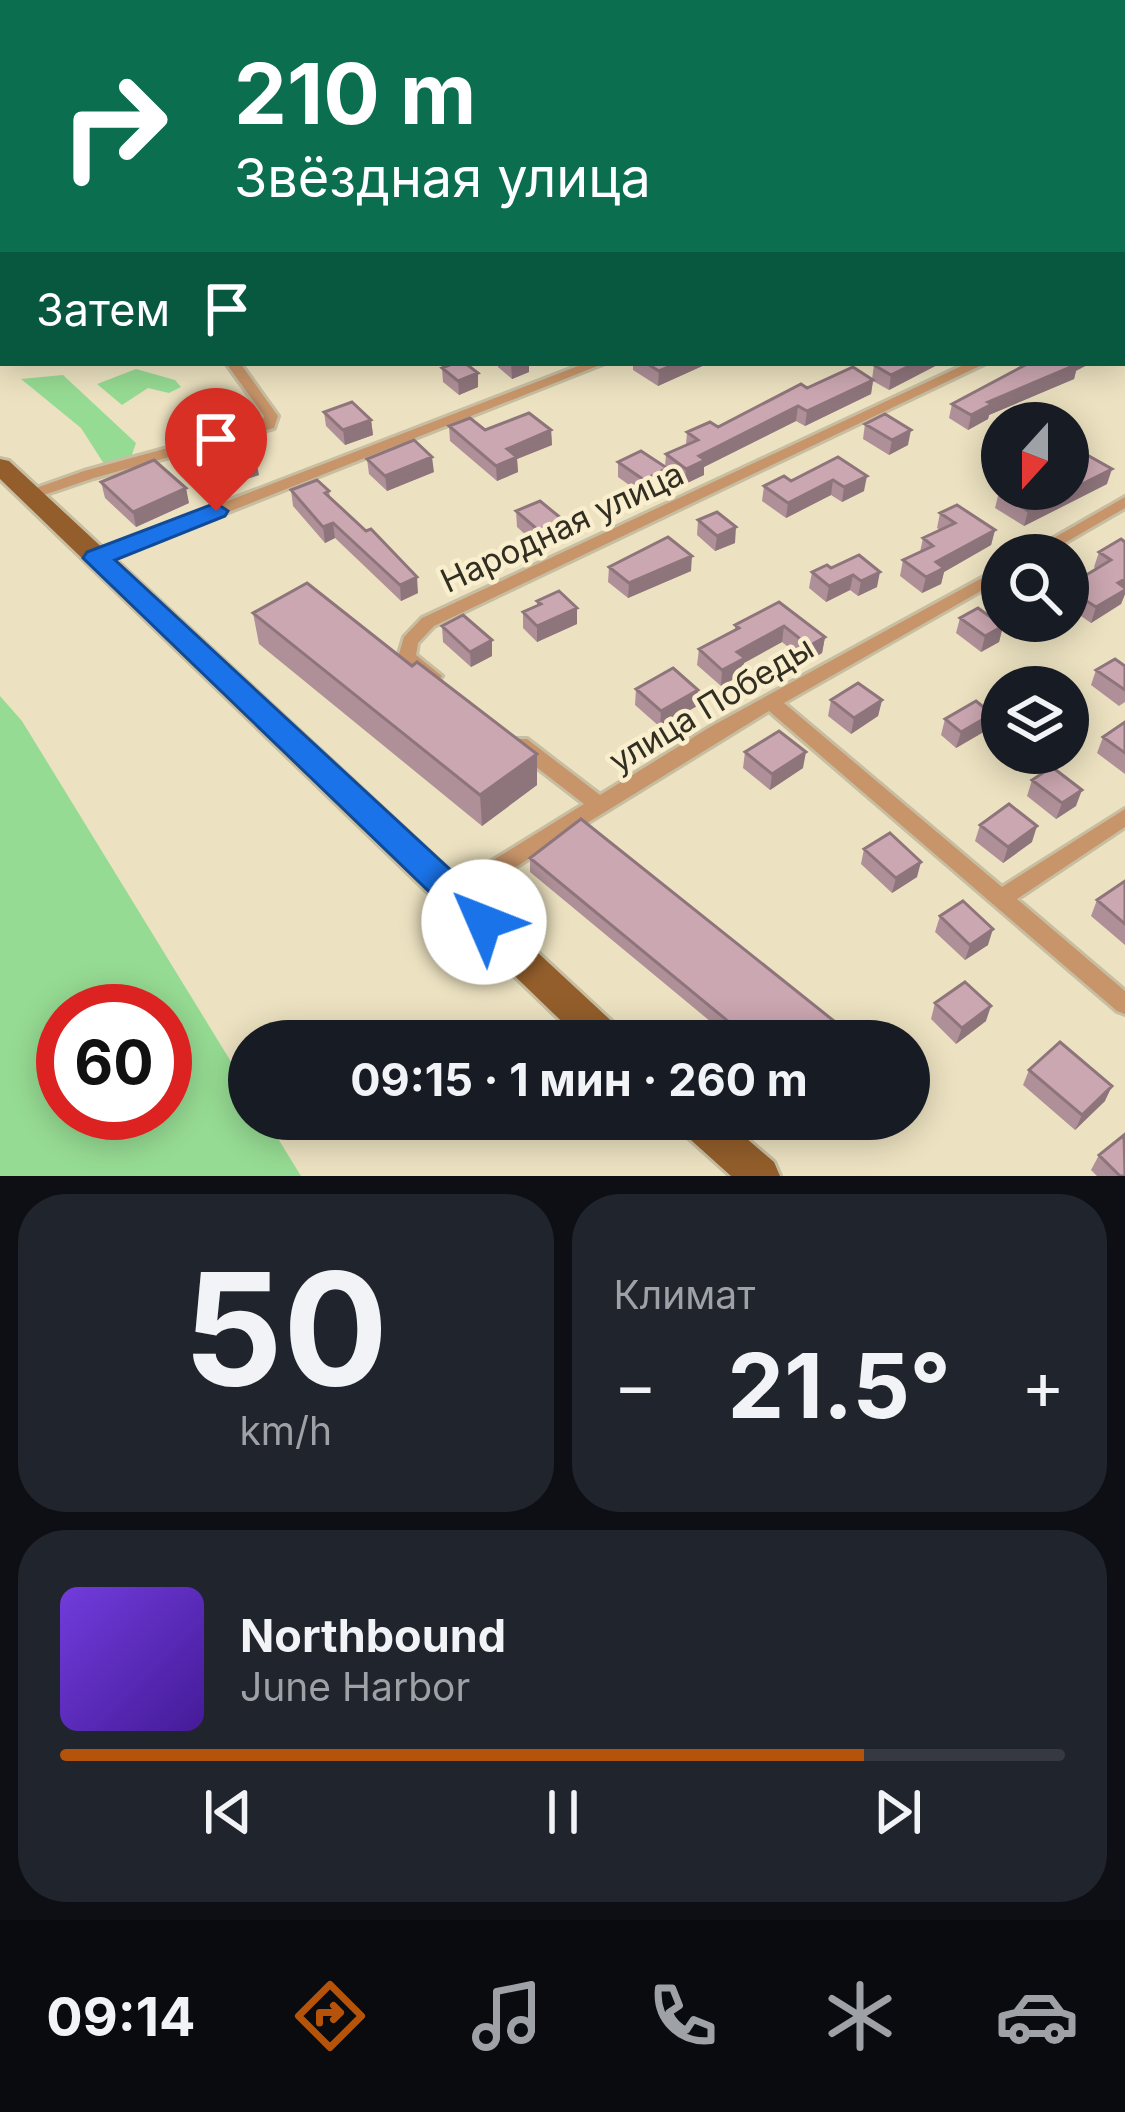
<!DOCTYPE html>
<html lang="ru">
<head>
<meta charset="utf-8">
<style>
  :root { --surface:#171b24; --page:#20242c; --text:#f1f3f6; --muted:#9ea1a6; --line:#363941; --accent:#b45309 }
  body { margin:0; font-family:Inter,sans-serif; background:var(--page); color:var(--text); height:100vh; display:flex; flex-direction:column; font-size:45px; white-space:nowrap }
  * { box-sizing:border-box; margin:0 }
  p { font-size:39px; color:var(--muted) }
  .icon { flex:none; width:66px; height:66px; fill:none; stroke:currentColor; stroke-width:2; stroke-linecap:round; stroke-linejoin:round }
  .map { position:relative; height:1176px; overflow:hidden }
  .panel { display:flex; flex-direction:column; gap:18px; padding:18px; background:#0d0f14; flex:1 }
  .panel>* { flex:none }
  .guide { position:absolute; left:0px; top:0px; width:1125px; height:366px; box-shadow:0 6px 30px #0003; background:#0b6e4f; color:#fff; overflow:hidden }
  .needle { width:78px; rotate:201deg }
  .fabs { position:absolute; left:981px; top:402px; display:grid; gap:24px }
  .fabs a { display:grid; place-items:center; width:108px; height:108px; border-radius:50%; background:var(--surface); box-shadow:0 6px 30px #0003; font-size:60px }
  .speed { position:absolute; left:36px; top:984px; display:flex; gap:24px; font-size:60px; font-weight:700; text-align:center }
  .speed>* { display:grid; place-content:center; width:156px; height:156px; border-radius:50%; background:var(--surface); box-shadow:0 6px 30px #0003; line-height:1 }
  .speed .limit { border:18px solid #d22; background:#fff; color:#111 }
  .pin { position:absolute; display:grid; place-items:center; width:102px; height:102px; color:#fff; margin:-123px -51px; border-radius:50% 50% 50% 0; rotate:-45deg; box-shadow:0 0 12px #0007 }
  .pin .icon { rotate:45deg }
  .me { position:absolute; width:132px; margin:-66px; rotate:314deg; stroke-linejoin:round; filter:drop-shadow(0 0 9px #0008) }
  .turn { display:flex; align-items:center; gap:42px; height:252px; padding:0 36px; font-size:54px }
  .turn .icon { width:156px; height:156px; stroke-width:2.5 }
  .turn b { display:block; font-size:84px; line-height:102px }
  .then { display:flex; align-items:center; height:114px; padding:0 36px; background:#0003; gap:24px; font-size:45px }
  .big { font-size:90px; font-weight:700; line-height:1.1 }
  .panel .tile { flex:1; display:flex; flex-direction:column; justify-content:center; gap:18px; min-width:0; padding:0 42px; border-radius:48px; background:var(--page) }
  .panel .dial { align-items:center; gap:0 }
  .dial b { font-size:156px; line-height:1 }
  .song { display:flex; align-items:center; gap:36px }
  .cover { width:144px; height:144px; border-radius:18px; background:linear-gradient(135deg,hsl(260 70% 55%),hsl(260 70% 35%)) }
  .played { height:12px; border-radius:6px; background:linear-gradient(90deg,var(--accent) 80%,var(--line) 80%) }
  .keys { display:flex; justify-content:space-around; direction:ltr }
  .heat { display:flex; justify-content:space-between; align-items:center; font-size:66px; direction:ltr }
  .panel .tiles { flex:1; display:grid; gap:18px; grid-template-columns:1fr 1fr }
  .tile:last-child { grid-column:span 2 }
  .trip { position:absolute; left:228px; top:1020px; width:702px; height:120px; border-radius:60px; background:var(--surface); box-shadow:0 6px 30px #0003; font-weight:700; line-height:120px; text-align:center }
  .menu { display:flex; height:192px; justify-content:space-around; align-items:center; background:#090b0e; color:var(--muted) }
  .menu .icon { width:84px; height:84px }
  .menu .on { color:var(--accent) }
  .menu b { font-size:54px; color:var(--text) }
  .map>svg:first-child { display:block }
  .green { fill:#96db93; fill-rule:evenodd }
  .lines { fill:none; stroke-linecap:round; stroke-linejoin:round }
  .lane-casing { stroke:#c7bea1; stroke-width:9 }
  .street-casing { stroke:#c7bea1; stroke-width:6 }
  .primary-casing { stroke:#c7bea1; stroke-width:6 }
  .lane { stroke:#c8956a; stroke-width:6 }
  .street { fill:#c8956a; fill-rule:evenodd }
  .primary { fill:#935e2b; fill-rule:evenodd }
  .wall { fill:#af9098 }
  .shaded-wall { fill:#8e757c }
  .building { fill:#cba7b1; stroke:#8e757c; stroke-width:3 }
  .route { fill:#1a73e8; stroke:#114b97; stroke-width:3 }
  .labels { text-anchor:middle; stroke-width:9; stroke-linejoin:round; paint-order:stroke }
  .street-label { font-size:33px; fill:#322e22; stroke:#f9efce }
</style>
</head>
<body>
<div class="map">
<svg width="1125" height="1176" viewBox="0 0 1125 1176">
  <rect width="100%" height="100%" fill="#ece2c1"/>
  <path class="green" d="M136 369 175 380 181 387 169 393 148 388 122 405 97 384Z
    M63 375 136 443 129 463 106 467 81 428 21 379Z
    M0 696 22 721 249 1091V1119H266L301 1176H0ZM63 1011H165V1113H63Z"/>
  <g class="lines">
    <defs>
      <path id="lane" d="M797 3 830 0"/>
      <path id="street" d="M849 0H859L861 3H852Z
        M997 0H1029L1021 3H989Z
        M1125 41V47L1122 48V42Z
        M1125 152V158L1122 159V153Z
        M0 219H3V225H0Z
        M0 243 3 244V254L0 253Z
        M1125 291V300L1122 301V292Z
        M3 337V345L0 346V338Z
        M3 354V362L0 363V355Z
        M226 363H240L278 416 274 428 94 478 35 498 30 500 22 495 25 492 84 471 262 422 264 416Z
        M586 363H605L102 562 96 563 88 558 90 554Z
        M968 363H986L434 626 418 643 416 655 442 676 439 680H427L398 657 404 637 422 618Z
        M1125 497V508L1044 555H1024Z
        M1002 567V579L784 703 1002 887 1125 809V827L1017 899 1125 991V1014L1117 1011 769 711 462 900 455 902 448 900 445 894 448 888 584 804 513 749 511 744 513 739H527L600 795 710 727Z"/>
      <path id="primary" d="M0 459 9 461 620 1029 625 1041H582L0 479Z
        M677 1119H724L774 1162 780 1176H731L682 1132Z"/>
    </defs>
    <use href="#lane" class="lane-casing"/>
    <use href="#street" class="street-casing"/>
    <use href="#primary" class="primary-casing"/>
    <use href="#lane" class="lane"/>
    <use href="#street" class="street"/>
    <use href="#primary" class="primary"/>
  </g>
  <path class="wall" d="M498 363H529V372L512 379 498 367Z
    M633 363H709L658 386 633 370Z
    M879 363H941L889 390 873 381 871 394 805 426 796 421 704 467V475L685 484 667 470 666 483 643 495 618 477V462L665 467 666 454 686 445 687 432 718 427 807 388 872 379 874 365Z
    M442 368 478 387 459 395 443 382Z
    M1076 371 1074 379 989 415 988 419 968 430 949 418 952 404Z
    M324 412 371 420 373 435 345 445 326 426Z
    M865 424 908 445 889 455 863 439Z
    M449 426 485 430H551L552 445 517 459 518 472 497 481 450 441Z
    M223 453 259 475 237 482 226 468Z
    M838 457 864 491 842 502 831 495 786 518 762 501 764 486 791 481Z
    M367 459 434 472 387 491 369 474Z
    M101 482 189 503 136 527 105 498Z
    M1107 484 1024 526 995 508 999 492Z
    M291 490 329 491 330 497 418 593 401 601 335 538 325 543 293 506Z
    M516 511 562 534 538 546 517 527Z
    M940 513 995 530 991 545 944 572 941 584 922 593 900 576 903 560 920 552 923 538 940 530 937 528Z
    M698 520 735 543 715 551 697 535Z
    M1125 542V594L1121 604 1091 623 1068 607V586L1096 569 1094 567 1099 552Z
    M859 555 877 587 858 596 850 590 826 602 809 588 812 572 831 568Z
    M609 567 691 571 628 598 608 582Z
    M537 601 577 624 537 642 523 628V612L537 606Z
    M779 602 825 637 822 653 807 662 782 642 744 663 743 674 721 686 697 665 699 649 735 630V625Z
    M253 613 537 785 482 826 259 644Z
    M960 618 1003 626 999 642 981 652 956 633Z
    M442 626 492 656 471 667 443 642Z
    M1125 666V702L1119 706 1091 685 1096 670Z
    M636 689 698 690 697 706 660 727 635 705Z
    M831 700H882L878 716 851 734 828 716Z
    M992 714 987 730 956 748 941 735 945 719Z
    M1125 722V774L1097 753 1103 737Z
    M745 752 803 768 770 790 743 768Z
    M1032 780 1076 806 1056 819 1027 796Z
    M980 825 1032 842 1003 863 975 841Z
    M864 849 917 877 892 893 861 864Z
    M530 858 859 1041H777L771 1036 767 1041H734L530 872Z
    M1125 881V945L1091 916 1097 900Z
    M940 916 988 945 965 960 935 932Z
    M935 1003 986 1021 956 1044 931 1019Z
    M1029 1070 1105 1101 1075 1130 1023 1085Z
    M1099 1155 1125 1176H1097L1091 1170Z"/>
  <path class="shaded-wall" d="M514 363H529V372L512 379 511 364Z
    M678 363H709L658 386 659 371Z
    M915 363H941L889 390 891 375Z
    M1071 363H1091L1076 371 1074 379 989 415 988 419 968 430 971 415 988 402Z
    M478 373V387L459 395 458 381Z
    M873 380 871 394 805 426 807 411Z
    M798 406 796 421 704 467V475L685 484 686 469 699 456Z
    M371 420 373 435 345 445 343 430Z
    M551 430 552 445 517 459 518 472 497 481 496 466 507 449Z
    M911 430 908 445 889 455 892 440Z
    M432 457 434 472 387 491 385 476Z
    M256 460 259 475 237 482 234 467Z
    M667 468 666 483 643 495 644 480Z
    M1112 469 1107 484 1024 526 1028 511Z
    M867 476 864 491 842 502 844 487Z
    M833 480 831 495 786 518 788 503Z
    M186 488 189 503 136 527 133 512Z
    M562 519V534L538 546V530Z
    M333 523 335 538 325 543 323 527Z
    M736 527 735 543 715 551 717 536Z
    M995 530 991 545 944 572 941 584 922 593 926 577 936 562Z
    M692 556 691 571 628 598 629 583Z
    M880 572 877 587 858 596 861 581Z
    M853 575 850 590 826 602 829 586Z
    M417 577 418 593 401 601 400 585Z
    M1125 579V594L1121 604 1091 623 1096 607 1118 583Z
    M577 608V624L537 642V626Z
    M784 626 782 642 744 663 743 674 721 686 722 670 737 652Z
    M1003 626 999 642 981 652 985 636Z
    M825 637 822 653 807 662 809 646Z
    M492 640V656L471 667 470 652Z
    M698 690 697 706 660 727 661 711Z
    M882 700 878 716 851 734 854 718Z
    M992 714 987 730 956 748 961 732Z
    M806 752 803 768 770 790 772 774Z
    M537 754V785L482 826 480 795Z
    M1082 790 1076 806 1056 819 1062 803Z
    M1037 826 1032 842 1003 863 1008 847Z
    M921 862 917 877 892 893 896 878Z
    M993 929 988 945 965 960 970 945Z
    M991 1006 986 1021 956 1044 962 1028Z
    M774 1023 771 1036 767 1041H755Z
    M1112 1086 1105 1101 1075 1130 1082 1115Z"/>
  <path class="building" d="M2 0H276L278 3H3V53L0 54V49H2V37H0V6H2Z
    M382 0H420L384 3Z
    M492 0H809L813 3H494Z
    M1125 120V138L1122 139V121Z
    M454 363H465L478 373 458 381 442 368Z
    M646 363H678L659 371Z
    M879 363H915L891 375 874 365Z
    M1029 363 1078 364 988 402 992 404 971 415 952 404Z
    M853 367 873 380 807 411 798 406 699 456 705 460 686 469 666 454 698 440 687 432 710 422 718 427 801 384 807 388Z
    M352 402 371 420 343 430 324 412Z
    M529 413 551 430 507 449 517 457 496 466 449 426 470 418 485 430Z
    M885 414 911 430 892 440 865 424Z
    M414 440 432 457 385 476 367 459Z
    M244 446 256 460 234 467 223 453Z
    M641 451 667 468 644 480 618 462Z
    M1089 456 1112 469 1028 511 999 492 1006 489H1068V467Z
    M838 457 867 476 844 487 833 480 788 503 764 486 784 476 791 481Z
    M154 460 186 488 133 512 101 482Z
    M317 480 329 491 325 493 366 531 371 529 417 577 400 585 333 523 323 527 291 490Z
    M540 501 562 519 538 530 516 511Z
    M957 505 995 530 936 562 944 568 926 577 903 560 933 546 923 538 955 523 940 513Z
    M717 512 736 527 717 536 698 520Z
    M668 537 692 556 629 583 609 567Z
    M1121 539 1125 542V579L1118 583 1125 588V590L1096 607 1068 589V586L1111 560 1099 552Z
    M859 555 880 572 861 581 853 575 829 586 812 572 827 565 831 568Z
    M307 583 412 666 417 662 537 754 480 795 253 613Z
    M559 591 577 608 537 626 523 612 541 604 537 601Z
    M779 602 825 637 809 646 784 626 737 652 745 658 722 670 699 649 739 628 735 625Z
    M978 608 1003 626 985 636 960 618Z
    M463 615 492 640 470 652 442 626Z
    M1115 659 1125 666V690L1096 670Z
    M673 668 698 690 661 711 636 689Z
    M858 683 882 700 854 718 831 700Z
    M976 701 992 714 961 732 945 719Z
    M1125 722V753L1103 737Z
    M779 731 806 752 772 774 745 752Z
    M1052 767 1082 790 1062 803 1032 780Z
    M1009 804 1037 826 1008 847 980 825Z
    M581 819 859 1041H795L774 1023 755 1041H752L530 858Z
    M890 833 921 862 896 878 864 849Z
    M1125 881V924L1097 900Z
    M963 901 993 929 970 945 940 916Z
    M965 982 991 1006 962 1028 935 1003Z
    M1060 1042 1112 1086 1082 1115 1029 1070Z
    M1124 1135 1125 1176H1120L1099 1155Z"/>
  <path class="route" d="M216 503 228 511 225 516 115 560 496 912 502 922 496 933 484 937 472 933 83 558 87 552Z"/>
  <g class="labels">
    <g class="street-label">
      <text transform="translate(562 527) rotate(-25)" y="12">Народная улица</text>
      <text transform="translate(711 704) rotate(-31)" y="12">улица Победы</text>
    </g>
  </g>
</svg>
<div class="fabs">
<a><svg class="needle" viewBox="-14 -14 28 28"><path d="M0-13l5 13h-10z" fill="#e53935"/><path d="M0 13l5-13h-10z" fill="#9ea1a6"/></svg></a>
<a><svg class="icon" aria-label="search" viewBox="0 0 24 24"><circle cx="10" cy="10" r="6"/><path d="M15 15l6 6"/></svg></a>
<a><svg class="icon" aria-label="layers" viewBox="0 0 24 24"><path d="M12 4l9 5-9 5-9-5zM3 14l9 5 9-5"/></svg></a>
</div>
<div class="speed"><div class="limit">60</div></div>
<div class="pin" style="left:216px;top:511px;background:#d93025"><svg class="icon" aria-label="arrive" viewBox="0 0 24 24"><path d="M6 21V4h12l-3 4 3 4H6"/></svg></div>
<svg class="me" style="left:484px;top:922px" viewBox="-20 -20 40 40"><circle r="19" fill="#fff"/><path d="M0-13L10 11 0 6-10 11z" fill="#1a73e8"/></svg>
<div class="trip">09:15 · 1 мин · 260 m</div>
<div class="guide">
<div class="turn"><svg class="icon" aria-label="right" viewBox="0 0 24 24"><path d="M7 20v-9h11M14 6l5 5-5 5"/></svg><div><b>210 m</b>Звёздная улица</div></div>
<div class="then">Затем<svg class="icon" aria-label="arrive" viewBox="0 0 24 24"><path d="M6 21V4h12l-3 4 3 4H6"/></svg></div>
</div>
</div>
<section class="panel">
<div class="tiles">
<div class="tile dial"><b>50</b><p>km/h</p></div>
<div class="tile"><p>Климат</p>
<div class="heat"><a>−</a><b class="big">21.5°</b><a>+</a></div>
</div>
<div class="tile">
<div class="song"><i class="cover"></i><div><b>Northbound</b><p>June Harbor</p></div></div>
<div class="played"></div>
<div class="keys"><svg class="icon" aria-label="previous" viewBox="0 0 24 24"><path d="M18 5L8 12l10 7zM5 5v14"/></svg><svg class="icon" aria-label="pause" viewBox="0 0 24 24"><path d="M8 5v14M16 5v14"/></svg><svg class="icon" aria-label="next" viewBox="0 0 24 24"><path d="M6 5l10 7-10 7zM19 5v14"/></svg></div>
</div>
</div>
</section>
<nav class="menu">
<b>09:14</b>
<svg class="icon on" aria-label="directions" viewBox="0 0 24 24"><path d="M12 3l9 9-9 9-9-9zM9 14v-3h6M13 9l2 2-2 2"/></svg>
<svg class="icon" aria-label="music" viewBox="0 0 24 24"><path d="M9 18V5l10-2v13"/><circle cx="6" cy="18" r="3"/><circle cx="16" cy="16" r="3"/></svg>
<svg class="icon" aria-label="phone" viewBox="0 0 24 24"><path d="M5 4h4l2 5-3 2q2 4 5 5l2-3 5 2v4C11 20 4 13 5 4z"/></svg>
<svg class="icon" aria-label="climate" viewBox="0 0 24 24"><path d="M12 3v18M4 7l16 10M4 17L20 7"/></svg>
<svg class="icon" aria-label="car" viewBox="0 0 24 24"><path d="M5 17H2v-5l4-1 3-4h7l3 4 3 1v5h-3M9 17h6M6 11h13"/><circle cx="7" cy="17" r="2"/><circle cx="17" cy="17" r="2"/></svg>
</nav>
</body>
</html>
